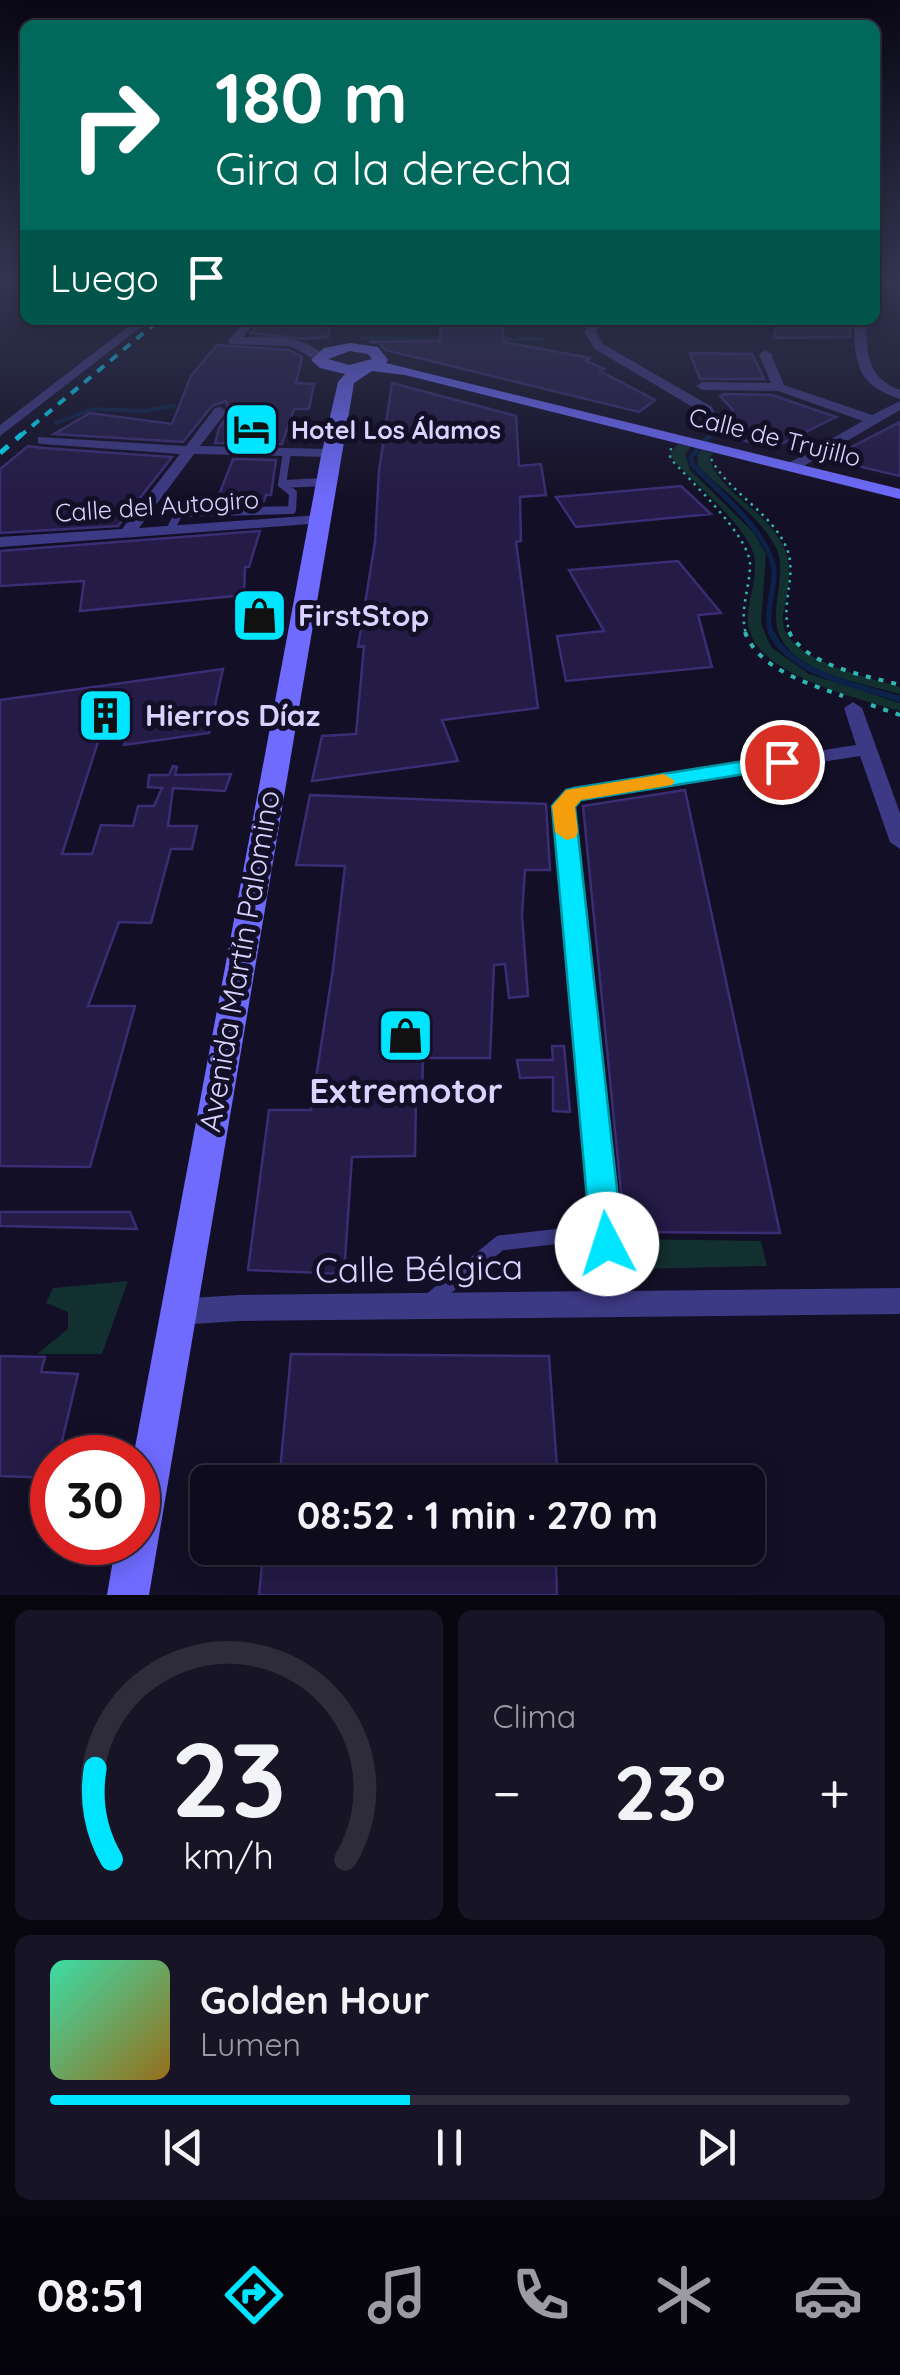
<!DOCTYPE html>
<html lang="es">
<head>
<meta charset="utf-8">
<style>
  :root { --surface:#0e0b1c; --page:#171425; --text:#f1f3f6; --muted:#9b9ba3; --line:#2e2b3b; --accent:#00e5ff }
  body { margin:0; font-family:Quicksand,sans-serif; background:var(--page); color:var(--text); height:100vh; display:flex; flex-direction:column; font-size:38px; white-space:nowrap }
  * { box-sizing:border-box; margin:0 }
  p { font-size:32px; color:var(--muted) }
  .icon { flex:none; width:55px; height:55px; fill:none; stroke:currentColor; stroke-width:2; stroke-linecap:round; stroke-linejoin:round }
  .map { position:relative; height:1595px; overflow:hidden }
  .details { display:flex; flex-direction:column; gap:15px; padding:15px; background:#08060f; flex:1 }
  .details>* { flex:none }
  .guide { position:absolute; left:20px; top:20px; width:860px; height:305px; border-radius:15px; box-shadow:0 5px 25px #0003,0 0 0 2px var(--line); background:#00695c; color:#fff; overflow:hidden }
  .speed { position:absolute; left:30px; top:1435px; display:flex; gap:20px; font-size:50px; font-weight:700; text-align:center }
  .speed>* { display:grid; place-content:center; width:130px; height:130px; border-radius:50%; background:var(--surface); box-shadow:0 5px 25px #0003,0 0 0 2px var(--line); line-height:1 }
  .speed .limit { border:15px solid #d22; background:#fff; color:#111 }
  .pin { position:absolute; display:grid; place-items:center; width:85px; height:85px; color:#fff; margin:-42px; border:5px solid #fff; border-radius:50%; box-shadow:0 2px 10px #0007 }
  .me { position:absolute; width:110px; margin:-55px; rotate:355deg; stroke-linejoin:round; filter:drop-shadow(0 0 8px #0008) }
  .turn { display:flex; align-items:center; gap:35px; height:210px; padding:0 30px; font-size:45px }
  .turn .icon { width:130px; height:130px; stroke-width:2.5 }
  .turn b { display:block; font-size:70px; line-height:85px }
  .then { display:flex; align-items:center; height:95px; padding:0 30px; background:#0003; gap:20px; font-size:38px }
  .big { font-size:75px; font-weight:700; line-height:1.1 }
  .details .tile { flex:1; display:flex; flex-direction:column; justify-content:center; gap:15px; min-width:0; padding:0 35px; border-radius:15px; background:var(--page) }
  .details .dial { align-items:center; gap:0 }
  .dial svg { height:260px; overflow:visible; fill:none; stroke:var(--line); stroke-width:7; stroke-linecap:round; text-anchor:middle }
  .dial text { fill:var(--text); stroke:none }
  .song { display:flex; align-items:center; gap:30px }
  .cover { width:120px; height:120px; border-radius:15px; background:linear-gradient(135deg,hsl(160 70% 55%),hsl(40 70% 35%)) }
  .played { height:10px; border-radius:5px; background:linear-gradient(90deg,var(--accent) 45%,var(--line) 45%) }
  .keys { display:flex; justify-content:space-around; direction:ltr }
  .heat { display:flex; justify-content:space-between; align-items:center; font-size:55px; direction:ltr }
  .details .tiles { flex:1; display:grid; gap:15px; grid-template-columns:1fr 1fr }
  .tile:last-child { grid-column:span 2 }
  .trip { position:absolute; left:190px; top:1465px; width:575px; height:100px; border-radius:15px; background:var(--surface); box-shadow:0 5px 25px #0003,0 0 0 2px var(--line); font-weight:700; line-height:100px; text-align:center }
  .dock { display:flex; height:160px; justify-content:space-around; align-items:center; background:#06040b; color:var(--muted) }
  .dock .icon { width:70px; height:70px }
  .dock .active { color:var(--accent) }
  .dock b { font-size:45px; color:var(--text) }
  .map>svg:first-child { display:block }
  .green { fill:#12302f }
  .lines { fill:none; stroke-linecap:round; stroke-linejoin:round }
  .stream-far2 { stroke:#0c2248; stroke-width:4 }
  .stream-far1 { stroke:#0c2248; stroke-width:5 }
  .stream { stroke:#0c2248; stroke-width:6 }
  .building { fill:#241b47; stroke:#3b2d73; stroke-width:2.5 }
  .path-far1 { stroke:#2fb8b0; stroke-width:2.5; stroke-dasharray:2.5 5; stroke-linecap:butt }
  .path { stroke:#2fb8b0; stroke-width:4; stroke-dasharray:5 8; stroke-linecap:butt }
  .lane-far1 { stroke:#3d3a85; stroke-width:8 }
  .lane { stroke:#3d3a85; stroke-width:15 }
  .street { fill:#3d3a85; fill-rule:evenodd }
  .secondary { fill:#6f6bff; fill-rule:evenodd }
  .rail-far1 { stroke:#00e5ff; stroke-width:4; stroke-dasharray:9 8; stroke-linecap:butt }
  .rail { stroke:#00e5ff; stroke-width:5; stroke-dasharray:11 10; stroke-linecap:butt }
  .route { fill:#00e5ff; stroke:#0095a6; stroke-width:2.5 }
  .slow { fill:#f59e0b }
  .labels { text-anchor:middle; stroke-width:10; stroke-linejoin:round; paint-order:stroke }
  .far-poi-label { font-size:25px; font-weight:bold; fill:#d9d4ff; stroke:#130f26; text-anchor:start }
  .far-street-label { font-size:25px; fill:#d9d4ff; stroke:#130f26 }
  .poi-label { font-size:30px; font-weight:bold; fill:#d9d4ff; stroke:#130f26; text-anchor:start }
  .street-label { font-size:30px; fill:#d9d4ff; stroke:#130f26 }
  .near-poi-label { font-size:35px; font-weight:bold; fill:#d9d4ff; stroke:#130f26 }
  .near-street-label { font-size:35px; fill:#d9d4ff; stroke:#130f26 }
</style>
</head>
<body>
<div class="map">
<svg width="900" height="1595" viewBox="0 0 900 1595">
  <rect width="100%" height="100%" fill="#130f26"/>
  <path class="green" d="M678 444 691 447 685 454 690 470 754 533 766 554 761 624 771 647 809 674 900 703V711C860 699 749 674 748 621 747 599 760 574 753 552 742 522 694 483 672 458L671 452Z
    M702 450 713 453 709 459C722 493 762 509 780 540 792 561 790 578 786 600 785 606 782 616 783 623 787 660 870 678 900 687V694C861 682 778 672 776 619 775 597 785 571 777 550 765 521 720 488 698 466L697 455Z
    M633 1239 761 1241 767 1266 636 1269Z
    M128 1281 102 1354H37L68 1329V1312L46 1303 53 1288Z"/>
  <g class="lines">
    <path class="stream-far2" d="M361 338 444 339
      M497 339H542
      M56 423 93 409 145 411 174 406
      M709 437 714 427"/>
    <path class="stream-far1" d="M711 434 691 457 692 464C718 491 771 534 774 571 775 592 763 615 772 634"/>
    <path class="stream" d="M771 632C791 675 858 685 900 699"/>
  </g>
  <path class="building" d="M261 320H331L328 337 305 339 251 333Z
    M441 320H502L504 342 590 358 586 361 604 369 600 371 655 400 639 412 385 350 379 343 369 342 440 341Z
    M776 320H850V337L774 338Z
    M217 345 289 350 302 357 296 383 314 384 309 409H294L282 444 215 443 219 428 230 413 226 401 212 406 183 442 54 434 90 413 172 424 191 376Z
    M690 353 752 354 764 379H700Z
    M392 383 516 416 519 466 541 464 546 495 520 497 521 541 516 542 538 708 442 720 458 761 312 781 322 736 356 734 364 646 358 647 375 542 379 471Z
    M725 394 772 395 836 417 773 448 738 439V424L732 409 720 396Z
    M900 422V476L828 459Z
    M28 446 43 448 172 457 118 526 0 533V469Z
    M233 459 276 460 271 495H266L264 501 237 504 238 500H217Z
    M681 486 711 514 576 527 556 497Z
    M260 531 249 567H245L244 595 80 611 84 581 0 586V551Z
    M678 561 721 613 698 615 712 667 566 681 557 636 604 631 569 570Z
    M223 669 209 733 124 745 128 731 104 723 62 854H92L101 825 133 826 138 806H154L162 788 148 787 149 775H169L173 766 177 767 175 775 231 774 225 791 173 788 168 826H197L192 849H171L151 923 119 922 88 1006H135L90 1167 0 1166V700Z
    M685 790 780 1233 625 1232 583 806Z
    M310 795 546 804 550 870H525L522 915 528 996 509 998 505 964 494 965 490 1058H423L422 1096H416L415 1156 352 1157 344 1274 248 1270 269 1110H311L333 969 345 866 296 865Z
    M552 1046H564L570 1112 553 1111V1077L520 1078 517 1060H553Z
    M0 1212H130L137 1229 0 1226Z
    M291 1354 549 1356 558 1482H279Z
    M0 1356 45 1357 41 1372 78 1374 58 1458H52V1478L0 1476Z
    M263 1554 556 1566 557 1595H259Z"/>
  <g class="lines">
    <path class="path-far1" d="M280 320 292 324
      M282 326 295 324
      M671 448 670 458C690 481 749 535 750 564 750 588 739 611 746 634
      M711 459C730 494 772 512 787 549 798 577 778 609 791 634"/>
    <path class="path" d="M745 632C758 669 809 684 843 696
      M789 632C808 667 865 675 900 685
      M871 705 900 715"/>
    <path class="lane-far1" d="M282 484 287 452
      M170 530 179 513 292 510 293 493 282 484 325 482"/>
    <path class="lane" d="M432 1299 500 1243 604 1231"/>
    <path class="street" d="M137 320H150L0 436V425Z
      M245 320H257L243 337C273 336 304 335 326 357L316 360 290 346 230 344 228 341Z
      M590 320H602L596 332 603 344 712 407 720 425 718 428H708L701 412 595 349 584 332Z
      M854 320H866C867 353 866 377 900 390V399C855 384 855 362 854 320Z
      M765 350 771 354 784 385 872 415 900 401V410L797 470H787V464L863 421 778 391 702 390 696 386 702 382 771 383 759 354Z
      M220 407 227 411 200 446 331 449 338 453 331 457 194 454 139 528 318 515 323 517V523L0 547V537L122 529 180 454 43 444 38 443V437L186 446 215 408Z
      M853 702 862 708 900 813V849L890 842 860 756 580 800 574 807 626 1291 900 1288V1314L239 1321 178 1325 168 1321 163 1312 168 1303 178 1299 239 1295 597 1291 554 806 567 791 574 789 856 745 844 708Z"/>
    <path class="secondary" d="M350 343 378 347 388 360 386 363 900 489V499L405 375 372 371 354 383 149 1595H107L116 1542H138V1458H133L321 456 338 382 345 374 320 368 311 360 324 348ZM350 351 368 354 372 359 349 365 328 359Z"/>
    <path class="rail-far1" d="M19 437 159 320"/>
    <path class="rail" d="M0 453 22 434"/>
  </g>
  <linearGradient id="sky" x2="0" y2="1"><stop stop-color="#0a0815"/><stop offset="0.56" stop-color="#333752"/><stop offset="1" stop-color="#333752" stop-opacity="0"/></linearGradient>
  <rect width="900" height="502" fill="url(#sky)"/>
  <path class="route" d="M782 755 790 757 793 762 790 767 581 800 575 807 623 1244 618 1253 607 1257 595 1253 591 1244 552 806 566 790 574 788Z"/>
  <path class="slow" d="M664 774 675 781 672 785 581 800 575 807 578 832 575 838 566 840 555 832 552 806 566 790Z"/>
  <defs>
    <symbol id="hotel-square" viewBox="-11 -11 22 22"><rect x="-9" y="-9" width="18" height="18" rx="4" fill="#00e5ff" stroke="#130f26"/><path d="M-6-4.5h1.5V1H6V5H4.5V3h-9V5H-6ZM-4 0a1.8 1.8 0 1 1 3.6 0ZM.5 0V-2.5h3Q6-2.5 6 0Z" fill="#111"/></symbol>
    <symbol id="shop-square" viewBox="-11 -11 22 22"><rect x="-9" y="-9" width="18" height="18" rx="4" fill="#00e5ff" stroke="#130f26"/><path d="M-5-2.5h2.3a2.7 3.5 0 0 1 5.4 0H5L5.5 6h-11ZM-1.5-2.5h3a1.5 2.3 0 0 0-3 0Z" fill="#111"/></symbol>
    <symbol id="building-square" viewBox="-11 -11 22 22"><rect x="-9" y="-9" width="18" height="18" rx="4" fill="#00e5ff" stroke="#130f26"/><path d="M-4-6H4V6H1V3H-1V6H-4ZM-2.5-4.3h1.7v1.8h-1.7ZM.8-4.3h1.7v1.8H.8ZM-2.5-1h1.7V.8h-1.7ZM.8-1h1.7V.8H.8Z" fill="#111"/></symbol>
  </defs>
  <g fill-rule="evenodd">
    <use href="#hotel-square" x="220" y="398" width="63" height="63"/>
    <use href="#shop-square" x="228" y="584" width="63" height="63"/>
    <use href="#building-square" x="74" y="684" width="63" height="63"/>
    <use href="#shop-square" x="374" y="1004" width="63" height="63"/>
  </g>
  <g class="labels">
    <g class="far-poi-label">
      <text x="291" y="439">Hotel Los Álamos</text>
    </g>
    <g class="far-street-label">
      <text transform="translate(775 437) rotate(14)" y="9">Calle de Trujillo</text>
      <text transform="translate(157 506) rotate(-4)" y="9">Calle del Autogiro</text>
    </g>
    <g class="poi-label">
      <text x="298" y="626">FirstStop</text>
      <text x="145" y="726">Hierros Díaz</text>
    </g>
    <g class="street-label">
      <text transform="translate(240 961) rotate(-80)" y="10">Avenida Martín Palomino</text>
    </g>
    <g class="near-poi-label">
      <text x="406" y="1103">Extremotor</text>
    </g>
    <g class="near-street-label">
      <text transform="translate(419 1269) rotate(-1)" y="12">Calle Bélgica</text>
    </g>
  </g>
</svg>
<div class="speed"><div class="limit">30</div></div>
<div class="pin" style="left:782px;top:762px;background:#d93025"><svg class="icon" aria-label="arrive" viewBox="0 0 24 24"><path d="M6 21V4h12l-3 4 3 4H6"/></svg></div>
<svg class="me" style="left:607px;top:1244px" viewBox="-20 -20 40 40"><circle r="19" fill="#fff"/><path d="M0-13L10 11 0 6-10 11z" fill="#00e5ff"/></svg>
<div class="trip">08:52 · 1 min · 270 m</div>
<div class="guide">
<div class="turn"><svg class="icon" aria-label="right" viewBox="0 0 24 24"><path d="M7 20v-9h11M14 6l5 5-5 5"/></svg><div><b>180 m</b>Gira a la derecha</div></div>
<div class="then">Luego<svg class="icon" aria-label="arrive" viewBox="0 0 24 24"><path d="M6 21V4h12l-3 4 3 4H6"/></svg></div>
</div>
</div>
<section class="details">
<div class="tiles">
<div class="tile dial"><svg viewBox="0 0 100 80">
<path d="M14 69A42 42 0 1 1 86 69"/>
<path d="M14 69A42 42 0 0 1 9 41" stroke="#00e5ff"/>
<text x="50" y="56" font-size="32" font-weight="700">23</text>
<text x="50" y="72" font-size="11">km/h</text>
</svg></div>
<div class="tile"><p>Clima</p>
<div class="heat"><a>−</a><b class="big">23°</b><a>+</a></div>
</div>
<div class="tile">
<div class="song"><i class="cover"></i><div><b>Golden Hour</b><p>Lumen</p></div></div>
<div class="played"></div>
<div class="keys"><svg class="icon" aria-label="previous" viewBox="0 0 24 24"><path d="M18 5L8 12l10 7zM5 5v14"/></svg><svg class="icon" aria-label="pause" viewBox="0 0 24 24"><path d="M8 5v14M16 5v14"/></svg><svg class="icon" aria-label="next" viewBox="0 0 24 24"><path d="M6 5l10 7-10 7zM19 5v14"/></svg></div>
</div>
</div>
</section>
<nav class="dock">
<b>08:51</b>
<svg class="icon active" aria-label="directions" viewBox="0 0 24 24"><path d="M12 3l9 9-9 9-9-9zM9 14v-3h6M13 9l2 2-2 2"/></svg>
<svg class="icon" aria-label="music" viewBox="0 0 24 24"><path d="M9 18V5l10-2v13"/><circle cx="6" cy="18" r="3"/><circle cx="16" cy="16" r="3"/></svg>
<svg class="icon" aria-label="phone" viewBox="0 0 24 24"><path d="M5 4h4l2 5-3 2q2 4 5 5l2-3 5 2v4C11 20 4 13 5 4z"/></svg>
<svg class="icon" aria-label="climate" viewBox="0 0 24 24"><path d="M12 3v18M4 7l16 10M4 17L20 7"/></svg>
<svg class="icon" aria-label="car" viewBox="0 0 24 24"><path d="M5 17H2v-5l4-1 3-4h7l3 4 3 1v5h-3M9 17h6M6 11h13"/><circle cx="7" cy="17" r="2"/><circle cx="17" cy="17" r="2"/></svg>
</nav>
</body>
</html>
